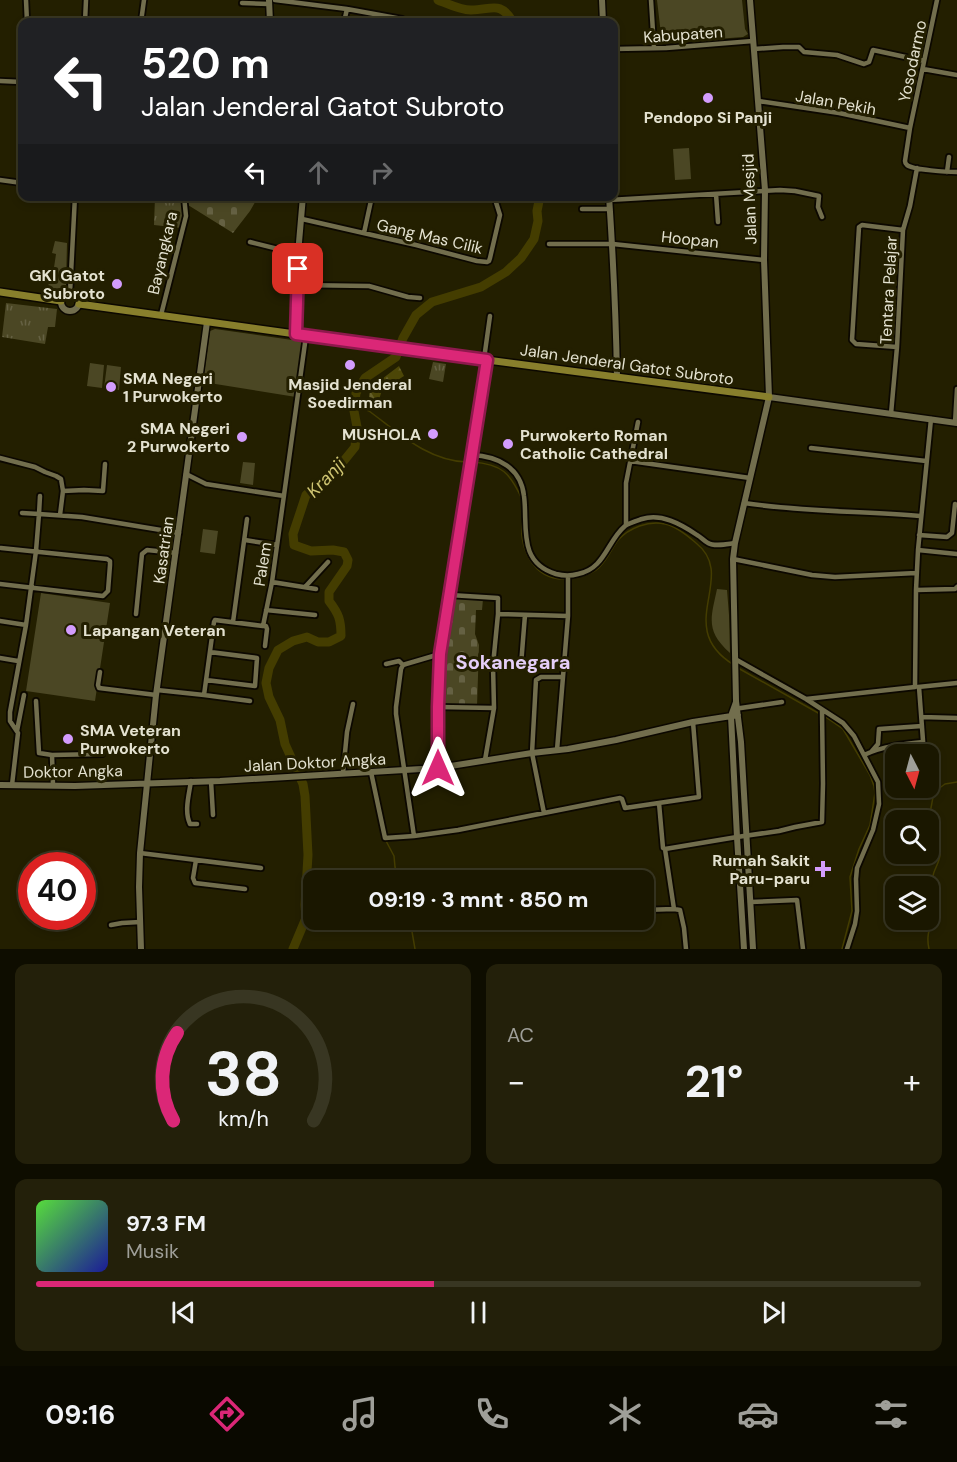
<!DOCTYPE html>
<html lang="id">
<head>
<meta charset="utf-8">
<style>
  :root { --surface:#1a1700; --page:#23200a; --text:#f1f3f6; --muted:#9f9f99; --line:#383622; --accent:#db2777 }
  body { margin:0; font-family:"DM Sans",sans-serif; background:var(--page); color:var(--text); height:100vh; display:flex; flex-direction:column; font-size:22px; white-space:nowrap }
  * { box-sizing:border-box; margin:0 }
  p { font-size:20px; color:var(--muted) }
  .icon { flex:none; width:33px; height:33px; fill:none; stroke:currentColor; stroke-width:2; stroke-linecap:round; stroke-linejoin:round }
  .map { position:relative; height:949px; overflow:hidden }
  .panel { display:flex; flex-direction:column; gap:15px; padding:15px; background:#0e0d00; flex:1 }
  .panel>* { flex:none }
  .hud { position:absolute; left:18px; top:18px; width:600px; height:183px; border-radius:12px; box-shadow:0 3px 9px #0003,0 0 0 2px var(--line); background:#202124; color:#fff; overflow:hidden }
  .needle { width:39px; rotate:174deg }
  .controls { position:absolute; left:885px; top:744px; display:grid; gap:12px }
  .controls a { display:grid; place-items:center; width:54px; height:54px; border-radius:12px; background:var(--surface); box-shadow:0 3px 9px #0003,0 0 0 2px var(--line); font-size:30px }
  .speed { position:absolute; left:18px; top:852px; display:flex; gap:12px; font-size:30px; font-weight:700; text-align:center }
  .speed>* { display:grid; place-content:center; width:78px; height:78px; border-radius:50%; background:var(--surface); box-shadow:0 3px 9px #0003,0 0 0 2px var(--line); line-height:1 }
  .speed .limit { border:9px solid #d22; background:#fff; color:#111 }
  .pin { position:absolute; display:grid; place-items:center; width:51px; height:51px; color:#fff; margin:-26px; border-radius:12px; box-shadow:0 3px 9px #0006 }
  .me { position:absolute; width:66px; margin:-33px; rotate:0deg; stroke-linejoin:round; filter:drop-shadow(0 0 4px #0008) }
  .turn { display:flex; align-items:center; gap:21px; height:126px; padding:0 24px; font-size:27px }
  .turn .icon { width:78px; height:78px; stroke-width:2.5 }
  .turn b { display:block; font-size:42px; line-height:51px }
  .lanes { display:flex; align-items:center; height:57px; padding:0 24px; background:#0003; justify-content:center; gap:30px; direction:ltr }
  .lanes .off { opacity:.35 }
  .big { font-size:45px; font-weight:700; line-height:1.1 }
  .panel .card { flex:1; display:flex; flex-direction:column; justify-content:center; gap:9px; min-width:0; padding:0 21px; border-radius:12px; background:var(--page) }
  .panel .dial { align-items:center; gap:0 }
  .dial svg { height:156px; overflow:visible; fill:none; stroke:var(--line); stroke-width:7; stroke-linecap:round; text-anchor:middle }
  .dial text { fill:var(--text); stroke:none }
  .song { display:flex; align-items:center; gap:18px }
  .cover { width:72px; height:72px; border-radius:9px; background:linear-gradient(135deg,hsl(110 70% 55%),hsl(240 70% 35%)) }
  .played { height:6px; border-radius:3px; background:linear-gradient(90deg,var(--accent) 45%,var(--line) 45%) }
  .keys { display:flex; justify-content:space-around; direction:ltr }
  .heat { display:flex; justify-content:space-between; align-items:center; font-size:33px; direction:ltr }
  .panel .tiles { flex:1; display:grid; gap:15px; grid-template-columns:1fr 1fr }
  .card:last-child { grid-column:span 2 }
  .trip { position:absolute; left:303px; top:870px; width:351px; height:60px; border-radius:12px; background:var(--surface); box-shadow:0 3px 9px #0003,0 0 0 2px var(--line); font-weight:700; line-height:60px; text-align:center }
  .tab-bar { display:flex; height:96px; justify-content:space-around; align-items:center; background:#0a0900; color:var(--muted) }
  .tab-bar .icon { width:42px; height:42px }
  .tab-bar .current { color:var(--accent) }
  .tab-bar b { font-size:27px; color:var(--text) }
  .map>svg:first-child { display:block }
  .grass { fill:url(#grass-tufts) }
  .forest { fill:url(#forest-firs) }
  .cemetery { fill:url(#cemetery-stones) }
  .park { fill:#4b4724 }
  .lines { fill:none; stroke-linecap:round; stroke-linejoin:round }
  .stream { stroke:#443d00; stroke-width:1.5 }
  .river { stroke:#443d00; stroke-width:9 }
  .street-casing { stroke:#0c0800; stroke-width:8 }
  .secondary-casing { stroke:#0c0800; stroke-width:9 }
  .primary-casing { stroke:#0c0800; stroke-width:10 }
  .street { stroke:#726e4d; stroke-width:4.5 }
  .secondary { stroke:#726e4d; stroke-width:6 }
  .primary { stroke:#887f2c; stroke-width:7 }
  .route-casing { stroke:#8e194d; stroke-width:15 }
  .route { stroke:#db2777; stroke-width:10 }
  .poi-dot { fill:#d39cfd; stroke:#231f00; stroke-width:2 }
  .labels { text-anchor:middle; stroke-width:6; stroke-linejoin:round; paint-order:stroke }
  .street-label { font-size:16px; fill:#e4e2d0; stroke:#231f00 }
  .poi-label { font-size:16px; font-weight:bold; fill:#e4e2d0; stroke:#231f00; text-anchor:end }
  .water-label { font-size:18px; font-style:italic; fill:#d0c672; stroke:#231f00 }
  .quarter-label { font-size:20px; font-weight:bold; fill:#e5cff8; stroke:#231f00 }
</style>
</head>
<body>
<div class="map">
<svg width="957" height="949" viewBox="0 0 957 949">
  <defs>
    <pattern id="grass-tufts" width="24" height="20" patternUnits="userSpaceOnUse" patternTransform="scale(1.5)"><rect width="24" height="20" fill="#4b4724"/><path d="M3 7l-1-3M5 7V3M7 7l1-3M15 17l-1-3M17 17v-4M19 17l1-3" fill="none" stroke="#656143"/></pattern>
    <pattern id="forest-firs" width="22" height="20" patternUnits="userSpaceOnUse" patternTransform="scale(1.5)"><rect width="22" height="20" fill="#4c4607"/><path d="M5 1l3.5 6h-7zM16 11l3.5 6h-7z" fill="#66602a"/></pattern>
    <pattern id="cemetery-stones" width="16" height="16" patternUnits="userSpaceOnUse" patternTransform="scale(1.5)"><rect width="16" height="16" fill="#4b4724"/><path d="M2 7V4a2 2 0 0 1 4 0v3zM10 15v-3a2 2 0 0 1 4 0v3z" fill="#656143"/></pattern>
  </defs>
  <rect width="100%" height="100%" fill="#231f00"/>
  <path class="grass" d="M155 197H183L185 224 182 228 154 225Z
    M6 303 57 309 55 327H48L45 344 2 337Z
    M433 362 446 364 443 382 429 379Z"/>
  <path class="forest" d="M399 366 404 376 382 390 377 406 369 401 370 388Z"/>
  <path class="cemetery" d="M187 197V196L258 197 250 211 233 233 188 205Z
    M452 597 483 599 482 610H476L475 634 479 645 477 706 443 705 442 702 444 655Z"/>
  <path class="park" d="M657 0H742L745 29 748 34 743 37 662 43Z
    M689 148 691 179 675 180 673 149Z
    M55 241 67 243 66 286 61 295 56 296 47 295 49 281H52L56 254 52 253Z
    M215 329 299 341 302 343 296 397 203 382 210 331Z
    M90 363 104 365 102 388 87 386Z
    M107 365 121 367 119 390 104 388Z
    M243 462 255 463 253 485 240 483Z
    M203 529 218 531 215 554 200 552Z
    M717 589 727 590 729 615 730 653C705 631 711 618 717 589Z
    M41 593 110 603 95 701 26 691Z"/>
  <g class="lines">
    <path class="stream" d="M355 400 359 407 369 411C399 433 428 461 467 462
      M472 462C502 464 510 473 522 499
      M523 518C517 546 533 580 565 579
      M570 578C579 577 588 575 596 570 606 563 611 549 618 540 629 528 649 520 665 524 675 526 688 536 696 543 739 577 672 627 734 665
      M738 668 820 714
      M824 716 843 729 870 775 874 786 875 793 870 825 859 849 850 877 852 911 842 949
      M385 839 394 856 395 867 398 880
      M410 920 415 949
      M929 949C925 932 933 924 934 908 936 898 930 887 933 876 934 869 940 862 940 854 939 846 933 841 930 833 927 821 932 804 934 792L945 784 957 782"/>
    <path class="river" d="M438 0C448 4 460 10 471 10 492 10 500 0 513 22
      M293 949 306 918 305 905 308 855 305 796 303 784 285 744 280 720 269 697 266 683 269 668 278 650 293 641 307 637 318 642H329L341 636C341 620 339 614 329 601V592L347 566 348 560 344 552 333 550 311 551 294 545 293 534 306 495 338 468 355 447 357 427 354 411 356 393 365 378 396 357 403 338 416 315 432 302 481 287 506 272 521 258 534 239 538 221 537 211 540 196"/>
    <defs>
      <path id="street" d="M26 0 27 22
        M275 0 347 9 402 19
        M651 0 654 48
        M937 0 910 128 905 161C905 163 906 164 907 165 913 170 948 172 957 172
        M242 3 269 4
        M85 22 86 0
        M141 22 144 0
        M344 22 347 9
        M614 49 666 48 753 41
        M754 49 783 47H799L804 52 837 55 864 64 869 62 873 50 924 61
        M923 69 957 75
        M0 81 22 82
        M758 101 839 113 910 128
        M947 172 949 157
        M0 180 22 183
        M716 194 718 222
        M609 200 780 190 795 191 819 196 818 207 822 217
        M582 209H610
        M302 219 416 245 477 261 487 262 489 261 490 258 500 215 494 196
        M364 233 372 196
        M250 242 298 254
        M549 244H613L764 260
        M298 285 369 286 408 297 420 298
        M70 293 75 196
        M161 315 186 216 184 196
        M897 347 856 344 852 340 859 227 862 225 903 230
        M484 359 490 316
        M891 414 897 347 903 230 910 206 917 168
        M955 423 957 389
        M811 448 926 461
        M472 455C498 456 521 468 524 496 528 526 517 562 556 574 564 576 571 576 578 574 605 569 607 541 625 526 629 523 636 521 642 519 661 513 681 524 697 535 701 537 704 541 708 543 715 547 727 544 735 543
        M0 458 35 467 45 472 56 476 61 479 63 491 60 515
        M630 461 750 478
        M186 474 206 484 284 496
        M63 491 84 490 103 491 105 464
        M744 503C803 512 862 511 920 516
        M22 513 39 514 40 496
        M626 525V483L638 422
        M919 535 947 537 952 533 955 504
        M245 540 277 545
        M918 550 957 554
        M733 559 812 575 835 577 916 573
        M272 582 316 589
        M0 584 103 596 108 591 110 565V561L107 559 1 548
        M305 587 328 562
        M916 590 955 589 957 587
        M450 595 498 598V614
        M266 610 315 615
        M136 614 142 554 147 550 176 553
        M0 621 26 625
        M233 622 247 519
        M263 626H266L267 629 265 646
        M440 654 406 664 403 665 401 669 396 707V714L414 836 458 830 620 798 622 799 625 808 699 797 693 722
        M0 658 18 661
        M735 659 806 699 843 723 854 736 878 782 879 804 873 830 857 868 856 879 857 911 855 924 847 949
        M386 664 399 661 403 665
        M493 665H521L525 615
        M100 672 98 685 99 688 156 695
        M206 680 255 686 257 658 210 652
        M918 687 957 683
        M919 687 924 754
        M157 690 204 695 214 622 215 620 263 626 272 582 306 336
        M204 695 250 701
        M806 699 915 687 916 590 918 550 931 419
        M36 701 39 753 52 755 102 754
        M438 707 494 708
        M734 709 782 702
        M922 717 957 718
        M17 731 24 695
        M557 750 568 616V576
        M872 751 878 744 879 729 922 726
        M52 755 53 785
        M864 755C883 746 903 744 923 742
        M485 760 494 708 493 665 498 614 568 616
        M371 772 385 838 414 836
        M343 773 347 732 353 704
        M191 781C189 795 184 811 190 824H197
        M211 781 213 815
        M12 785 18 733 10 721V712L26 625 36 551 39 514 82 517 179 533
        M659 803 663 848 665 849 674 909
        M544 813 532 753 536 680 541 677H563
        M665 849 737 837 779 831 795 827 822 822 823 784 822 710
        M140 853 261 868
        M196 860 193 878 195 883 245 889
        M750 902 797 900 803 949
        M644 910 674 909 680 910 684 928 686 949
        M111 925 122 923 140 922"/>
      <path id="secondary" d="M269 0 270 22
        M602 0 603 22
        M750 0 765 190 764 260 769 397 735 543 733 559 736 701 741 742 753 949
        M609 196C613 257 616 316 617 377
        M61 302a9 9 0 1 1 18 0a9 9 0 1 1-18 0Z
        M295 334 298 254 303 196
        M769 397 957 423
        M736 702 731 716 737 837 744 949
        M438 768V707L440 654 487 360
        M0 785 75 786 220 781 438 768 532 753 568 749 616 740 693 722 738 715
        M141 949 139 887 140 853 156 695 207 322"/>
      <path id="primary" d="M0 292 61 301
        M79 304 411 350 769 397"/>
    </defs>
    <use href="#street" class="street-casing"/>
    <use href="#secondary" class="secondary-casing"/>
    <use href="#primary" class="primary-casing"/>
    <use href="#street" class="street"/>
    <use href="#secondary" class="secondary"/>
    <use href="#primary" class="primary"/>
  </g>
  <g class="lines">
    <defs>
      <path id="route" d="M298 269 296 334 487 360 440 654 438 707V768"/>
    </defs>
    <use href="#route" class="route-casing"/>
    <use href="#route" class="route"/>
  </g>
  <g class="poi-dot">
    <circle cx="708" cy="98" r="6"/>
    <circle cx="117" cy="284" r="6"/>
    <circle cx="350" cy="365" r="6"/>
    <circle cx="111" cy="387" r="6"/>
    <circle cx="433" cy="434" r="6"/>
    <circle cx="242" cy="437" r="6"/>
    <circle cx="508" cy="444" r="6"/>
    <circle cx="71" cy="630" r="6"/>
    <circle cx="68" cy="739" r="6"/>
    <path d="M820 860h6v6h6v6h-6v6h-6v-6h-6v-6h6z"/>
  </g>
  <g class="labels">
    <g class="street-label">
      <text transform="translate(683 34) rotate(-4)" y="6">Kabupaten</text>
      <text transform="translate(912 61) rotate(-78)" y="6">Yosodarmo</text>
      <text transform="translate(836 102) rotate(10)" y="6">Jalan Pekih</text>
      <text transform="translate(749 199) rotate(-92)" y="6">Jalan Mesjid</text>
      <text transform="translate(430 236) rotate(13)" y="6">Gang Mas Cilik</text>
      <text transform="translate(690 239) rotate(6)" y="6">Hoopan</text>
      <text transform="translate(162 253) rotate(-77)" y="6">Bayangkara</text>
      <text transform="translate(888 290) rotate(-87)" y="6">Tentara Pelajar</text>
      <text transform="translate(627 364) rotate(8)" y="6">Jalan Jenderal Gatot Subroto</text>
      <text transform="translate(163 550) rotate(-82)" y="6">Kasatrian</text>
      <text transform="translate(262 564) rotate(-81)" y="6">Palem</text>
      <text transform="translate(315 762) rotate(-3)" y="6">Jalan Doktor Angka</text>
      <text transform="translate(73 771) rotate(-1)" y="6">Doktor Angka</text>
    </g>
    <g class="poi-label">
      <text x="708" y="123" text-anchor="middle">Pendopo Si Panji</text>
      <text x="105" y="281">GKI Gatot<tspan x="105" dy="18">Subroto</tspan></text>
      <text x="123" y="384" text-anchor="start">SMA Negeri<tspan x="123" dy="18">1 Purwokerto</tspan></text>
      <text x="350" y="390" text-anchor="middle">Masjid Jenderal<tspan x="350" dy="18">Soedirman</tspan></text>
      <text x="230" y="434">SMA Negeri<tspan x="230" dy="18">2 Purwokerto</tspan></text>
      <text x="421" y="440">MUSHOLA</text>
      <text x="520" y="441" text-anchor="start">Purwokerto Roman<tspan x="520" dy="18">Catholic Cathedral</tspan></text>
      <text x="83" y="636" text-anchor="start">Lapangan Veteran</text>
      <text x="80" y="736" text-anchor="start">SMA Veteran<tspan x="80" dy="18">Purwokerto</tspan></text>
      <text x="810" y="866">Rumah Sakit<tspan x="810" dy="18">Paru-paru</tspan></text>
    </g>
    <g class="water-label">
      <text transform="translate(326 478) rotate(-46)" y="6">Kranji</text>
    </g>
    <g class="quarter-label">
      <text x="513" y="669">Sokanegara</text>
    </g>
  </g>
</svg>
<div class="controls">
<a><svg class="needle" viewBox="-14 -14 28 28"><path d="M0-13l5 13h-10z" fill="#e53935"/><path d="M0 13l5-13h-10z" fill="#9f9f99"/></svg></a>
<a><svg class="icon" aria-label="search" viewBox="0 0 24 24"><circle cx="10" cy="10" r="6"/><path d="M15 15l6 6"/></svg></a>
<a><svg class="icon" aria-label="layers" viewBox="0 0 24 24"><path d="M12 4l9 5-9 5-9-5zM3 14l9 5 9-5"/></svg></a>
</div>
<div class="speed"><div class="limit">40</div></div>
<div class="pin" style="left:298px;top:269px;background:#d93025"><svg class="icon" aria-label="arrive" viewBox="0 0 24 24"><path d="M6 21V4h12l-3 4 3 4H6"/></svg></div>
<svg class="me" style="left:438px;top:768px" viewBox="-20 -20 40 40"><path d="M0-17L14 15 0 8-14 15z" fill="#db2777" stroke="#fff" stroke-width="4"/></svg>
<div class="trip">09:19 · 3 mnt · 850 m</div>
<div class="hud">
<div class="turn"><svg class="icon" aria-label="left" viewBox="0 0 24 24"><path d="M17 20v-9H6M10 6l-5 5 5 5"/></svg><div><b>520 m</b>Jalan Jenderal Gatot Subroto</div></div>
<div class="lanes"><svg class="icon" aria-label="left" viewBox="0 0 24 24"><path d="M17 20v-9H6M10 6l-5 5 5 5"/></svg><svg class="icon off" aria-label="ahead" viewBox="0 0 24 24"><path d="M12 20V5M6 11l6-6 6 6"/></svg><svg class="icon off" aria-label="right" viewBox="0 0 24 24"><path d="M7 20v-9h11M14 6l5 5-5 5"/></svg></div>
</div>
</div>
<section class="panel">
<div class="tiles">
<div class="card dial"><svg viewBox="0 0 100 80">
<path d="M14 69A42 42 0 1 1 86 69"/>
<path d="M14 69A42 42 0 0 1 16 24" stroke="#db2777"/>
<text x="50" y="56" font-size="32" font-weight="700">38</text>
<text x="50" y="72" font-size="11">km/h</text>
</svg></div>
<div class="card"><p>AC</p>
<div class="heat"><a>−</a><b class="big">21°</b><a>+</a></div>
</div>
<div class="card">
<div class="song"><i class="cover"></i><div><b>97.3 FM</b><p>Musik</p></div></div>
<div class="played"></div>
<div class="keys"><svg class="icon" aria-label="previous" viewBox="0 0 24 24"><path d="M18 5L8 12l10 7zM5 5v14"/></svg><svg class="icon" aria-label="pause" viewBox="0 0 24 24"><path d="M8 5v14M16 5v14"/></svg><svg class="icon" aria-label="next" viewBox="0 0 24 24"><path d="M6 5l10 7-10 7zM19 5v14"/></svg></div>
</div>
</div>
</section>
<nav class="tab-bar">
<b>09:16</b>
<svg class="icon current" aria-label="directions" viewBox="0 0 24 24"><path d="M12 3l9 9-9 9-9-9zM9 14v-3h6M13 9l2 2-2 2"/></svg>
<svg class="icon" aria-label="music" viewBox="0 0 24 24"><path d="M9 18V5l10-2v13"/><circle cx="6" cy="18" r="3"/><circle cx="16" cy="16" r="3"/></svg>
<svg class="icon" aria-label="phone" viewBox="0 0 24 24"><path d="M5 4h4l2 5-3 2q2 4 5 5l2-3 5 2v4C11 20 4 13 5 4z"/></svg>
<svg class="icon" aria-label="climate" viewBox="0 0 24 24"><path d="M12 3v18M4 7l16 10M4 17L20 7"/></svg>
<svg class="icon" aria-label="car" viewBox="0 0 24 24"><path d="M5 17H2v-5l4-1 3-4h7l3 4 3 1v5h-3M9 17h6M6 11h13"/><circle cx="7" cy="17" r="2"/><circle cx="17" cy="17" r="2"/></svg>
<svg class="icon" aria-label="filters" viewBox="0 0 24 24"><path d="M4 7h16M4 17h16"/><circle cx="9" cy="7" r="2"/><circle cx="15" cy="17" r="2"/></svg>
</nav>
</body>
</html>
